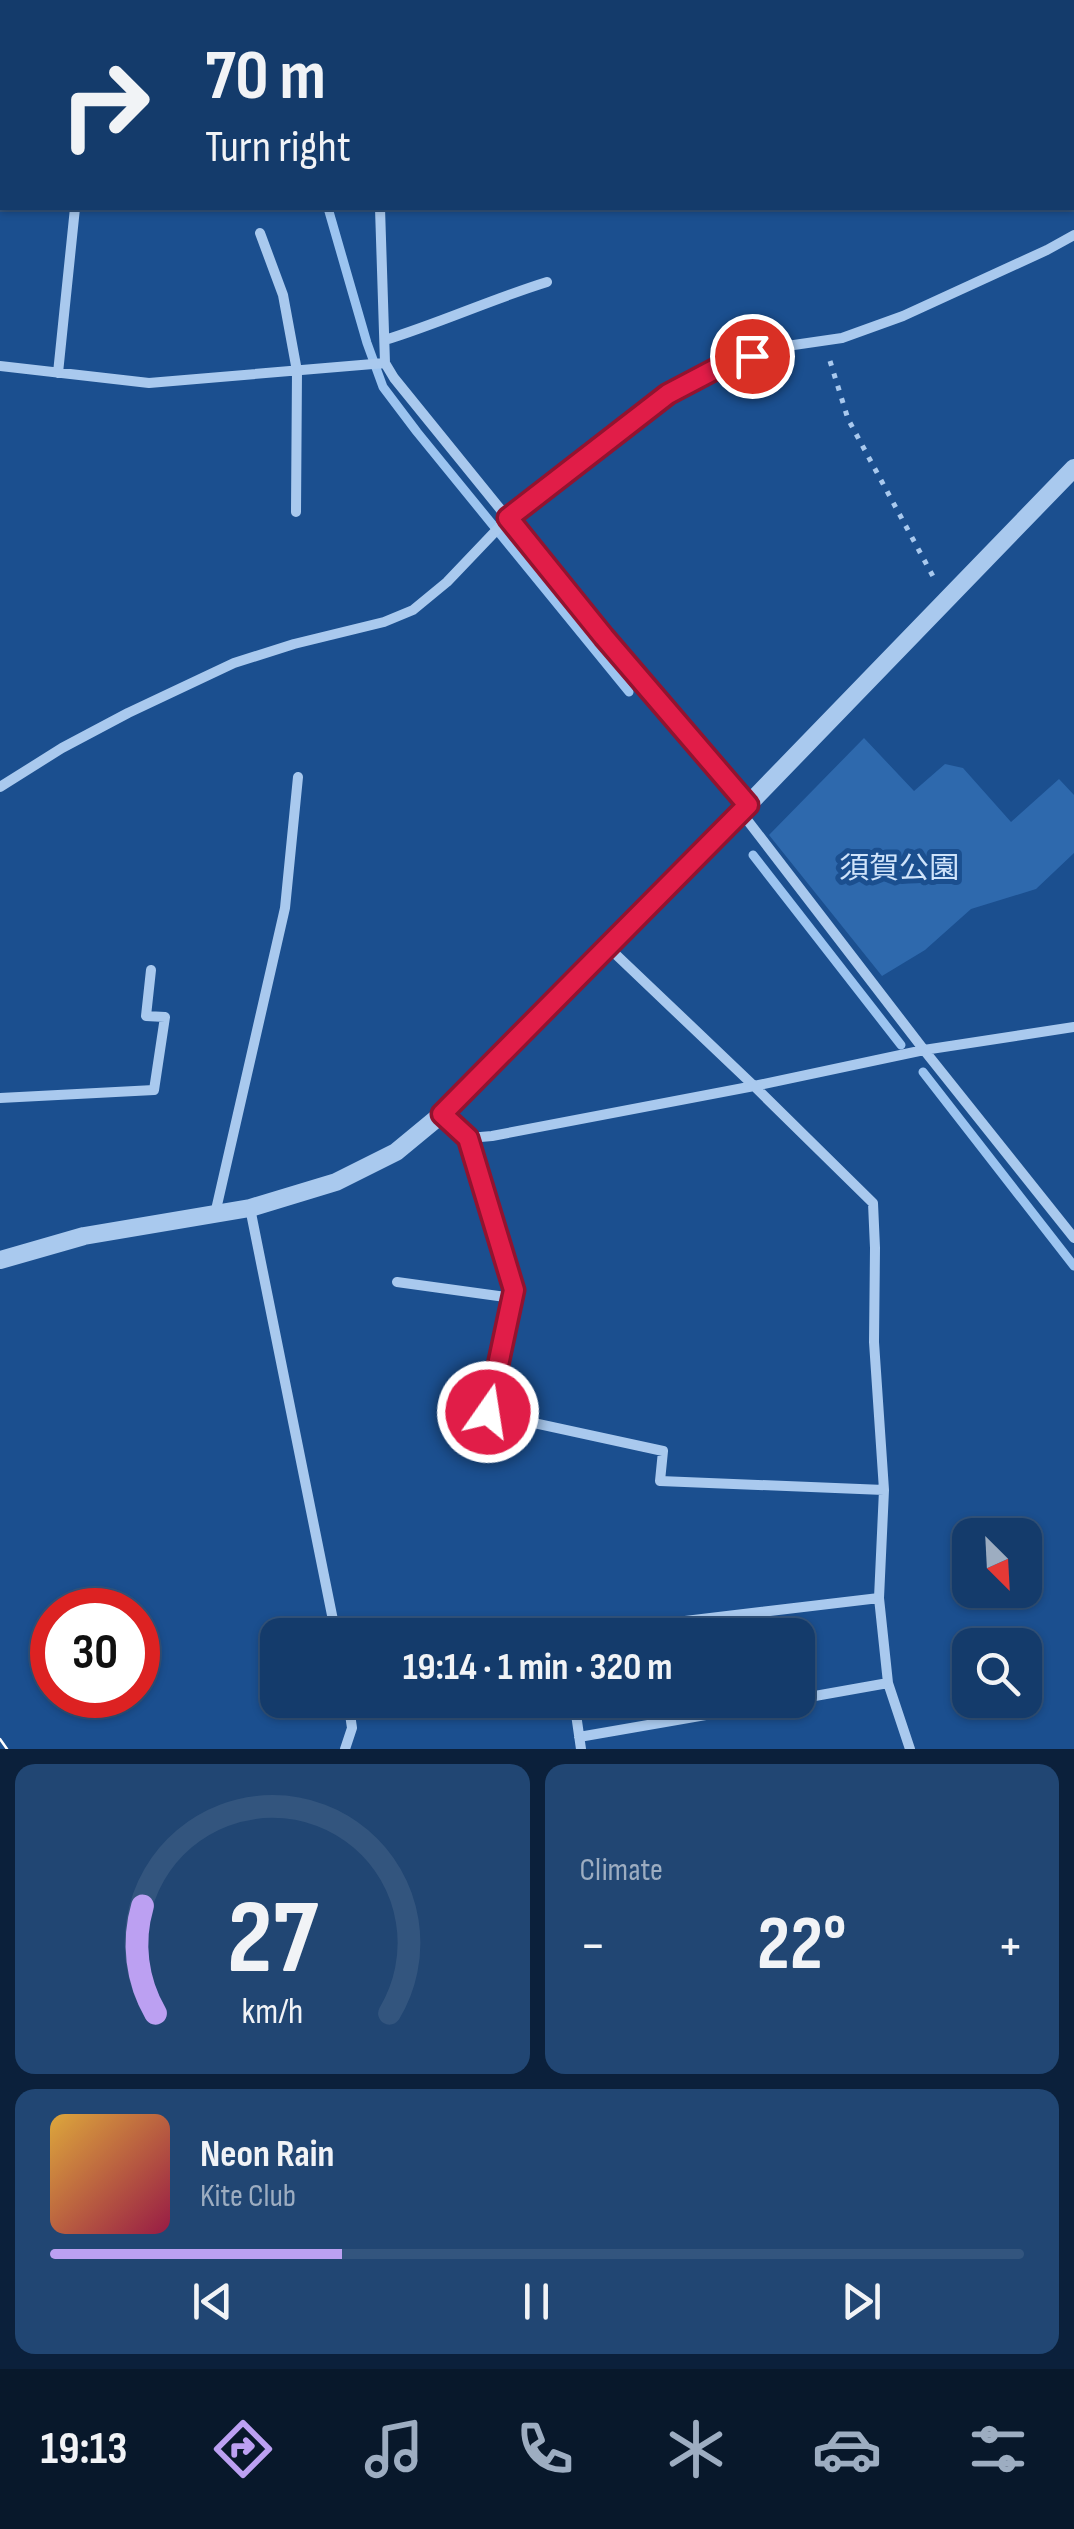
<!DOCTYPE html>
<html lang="en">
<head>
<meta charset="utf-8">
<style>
  :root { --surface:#143b6b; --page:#214673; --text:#f1f3f6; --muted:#9dadc1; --line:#33557e; --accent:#bca0f2 }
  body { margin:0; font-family:"Sofia Sans Condensed","Noto Sans JP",sans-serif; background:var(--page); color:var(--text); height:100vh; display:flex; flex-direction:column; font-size:38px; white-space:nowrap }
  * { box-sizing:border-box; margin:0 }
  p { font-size:32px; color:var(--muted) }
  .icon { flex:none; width:55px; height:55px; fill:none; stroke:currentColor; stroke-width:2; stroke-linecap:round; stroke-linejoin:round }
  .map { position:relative; height:1749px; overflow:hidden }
  .side { display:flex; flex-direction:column; gap:15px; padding:15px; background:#0b203b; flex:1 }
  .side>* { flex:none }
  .top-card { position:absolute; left:0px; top:0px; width:1075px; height:210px; box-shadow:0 2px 8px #0004,0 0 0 2px var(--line); background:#143b6b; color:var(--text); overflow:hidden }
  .needle { width:65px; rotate:156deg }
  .controls { position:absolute; left:952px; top:1518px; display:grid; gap:20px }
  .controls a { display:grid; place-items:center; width:90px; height:90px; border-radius:20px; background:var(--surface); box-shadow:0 2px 8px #0004,0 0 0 2px var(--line); font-size:50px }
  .speed { position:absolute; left:30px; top:1588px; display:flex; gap:20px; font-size:50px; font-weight:700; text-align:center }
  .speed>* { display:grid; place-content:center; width:130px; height:130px; border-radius:50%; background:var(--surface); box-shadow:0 2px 8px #0004,0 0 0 2px var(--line); line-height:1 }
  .speed .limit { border:15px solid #d22; background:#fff; color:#111 }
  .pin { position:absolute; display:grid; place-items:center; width:85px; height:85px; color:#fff; margin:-42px; border:5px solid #fff; border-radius:50%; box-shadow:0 2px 10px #0007 }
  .me { position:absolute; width:110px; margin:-55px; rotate:13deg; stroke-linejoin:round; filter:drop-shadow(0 0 8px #0008) }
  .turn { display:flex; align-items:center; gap:35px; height:210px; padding:0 40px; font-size:45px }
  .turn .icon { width:130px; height:130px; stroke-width:2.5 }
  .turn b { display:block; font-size:70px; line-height:85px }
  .big { font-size:75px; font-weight:700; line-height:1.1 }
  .side .card { flex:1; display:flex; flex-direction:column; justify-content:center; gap:15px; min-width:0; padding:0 35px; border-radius:20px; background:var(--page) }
  .side .dial { align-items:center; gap:0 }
  .dial svg { height:260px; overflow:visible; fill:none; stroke:var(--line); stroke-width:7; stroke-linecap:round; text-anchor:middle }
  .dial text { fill:var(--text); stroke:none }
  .song { display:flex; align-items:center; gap:30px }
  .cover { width:120px; height:120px; border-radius:15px; background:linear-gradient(135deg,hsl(40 70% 55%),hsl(340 70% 35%)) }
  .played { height:10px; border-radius:5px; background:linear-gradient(90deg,var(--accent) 30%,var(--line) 30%) }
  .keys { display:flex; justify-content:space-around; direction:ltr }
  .heat { display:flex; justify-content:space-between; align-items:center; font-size:55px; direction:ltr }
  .side .tiles { flex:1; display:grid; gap:15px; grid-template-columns:1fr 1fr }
  .card:last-child { grid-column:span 2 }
  .trip { position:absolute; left:260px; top:1618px; width:555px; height:100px; border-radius:20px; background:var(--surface); box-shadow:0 2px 8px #0004,0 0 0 2px var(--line); font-weight:700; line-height:100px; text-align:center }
  .tab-bar { display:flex; height:160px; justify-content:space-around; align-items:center; background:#08182b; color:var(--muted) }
  .tab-bar .icon { width:70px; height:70px }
  .tab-bar .active { color:var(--accent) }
  .tab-bar b { font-size:45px; color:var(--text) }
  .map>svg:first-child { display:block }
  .green { fill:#2e69ad }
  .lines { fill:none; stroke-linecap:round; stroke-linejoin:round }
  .stream { stroke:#9cc4f0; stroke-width:9 }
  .path { stroke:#a9c9ee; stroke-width:5; stroke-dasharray:5 8; stroke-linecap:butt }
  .minor { stroke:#a9c9ee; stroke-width:10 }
  .tertiary { stroke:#a9c9ee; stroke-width:18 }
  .tram { stroke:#fff; stroke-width:2.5 }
  .route-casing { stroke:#92132f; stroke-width:25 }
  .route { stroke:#e11d48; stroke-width:18 }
  .labels { text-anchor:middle; stroke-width:10; stroke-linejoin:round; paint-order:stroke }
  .park-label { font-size:30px; fill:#cfe3fa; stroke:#1b4f8f }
</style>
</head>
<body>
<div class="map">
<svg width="1074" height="1749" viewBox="0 0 1074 1749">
  <rect width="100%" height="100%" fill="#1b4f8f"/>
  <path class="green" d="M864 738 914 791 945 764 963 768 1011 822 1059 779 1074 795V853L1036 889 971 909 925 950 882 976 769 835Z"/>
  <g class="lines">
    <path class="stream" d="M268 0 269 2
      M328 208 367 343 383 387 417 432 629 692
      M753 855 901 1045
      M923 1072 1074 1266"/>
    <path class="path" d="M830 361 848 419 935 580"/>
    <path class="minor" d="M363 0V2
      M952 0 955 2
      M207 2V0
      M0 29H2
      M1072 113 1074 115
      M380 208 385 363 394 378 604 637 748 805
      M260 233 283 295 297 371 296 512
      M385 340C440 323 492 299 547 282
      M0 366 149 383 385 363
      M58 373 75 208
      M0 787 62 748 128 713 234 663 294 644 384 622 413 610 447 582 508 518 668 393 725 364 780 347 842 338 903 316 1047 250 1074 235
      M741 812 924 1050 1074 1238
      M608 947 754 1086 873 1203 875 1248 874 1342 884 1490 879 1598 888 1683 910 1749
      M0 1098 154 1090 165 1017 146 1016 151 970
      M442 1114 469 1138 492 1136 754 1086 924 1050 1074 1027
      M469 1138 514 1290 488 1413 663 1451 660 1481 884 1490
      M250 1208 336 1635
      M215 1214 285 908 298 777
      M397 1282 513 1298
      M599 1635 660 1624 879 1598
      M798 1699 888 1683
      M574 1700 581 1749
      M579 1737 792 1700
      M345 1749 352 1728 348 1700"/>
    <path class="tertiary" d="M0 1260 84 1236 250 1208 336 1182 396 1152 442 1114 741 812 1074 468"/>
    <path class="tram" d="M0 1739 7 1749"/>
  </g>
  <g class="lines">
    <defs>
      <path id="route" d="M488 1412 514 1290 468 1138 442 1114 748 805 604 637 508 518 668 394 725 364 752 356"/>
    </defs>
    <use href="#route" class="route-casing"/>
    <use href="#route" class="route"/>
  </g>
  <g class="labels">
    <g class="park-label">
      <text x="899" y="878">須賀公園</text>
    </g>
  </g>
</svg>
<div class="controls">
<a><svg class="needle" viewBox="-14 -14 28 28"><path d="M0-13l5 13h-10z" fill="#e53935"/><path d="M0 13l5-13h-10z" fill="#9dadc1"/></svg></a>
<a><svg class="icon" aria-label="search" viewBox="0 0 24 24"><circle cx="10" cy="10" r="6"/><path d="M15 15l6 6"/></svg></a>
</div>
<div class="speed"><div class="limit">30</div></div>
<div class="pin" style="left:752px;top:356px;background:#d93025"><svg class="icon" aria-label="arrive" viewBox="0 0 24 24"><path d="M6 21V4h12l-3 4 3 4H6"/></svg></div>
<svg class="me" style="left:488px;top:1412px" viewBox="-20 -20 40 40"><circle r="17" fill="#e11d48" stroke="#fff" stroke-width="3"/><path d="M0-11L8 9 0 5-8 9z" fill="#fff"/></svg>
<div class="trip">19:14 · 1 min · 320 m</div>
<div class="top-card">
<div class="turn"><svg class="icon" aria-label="right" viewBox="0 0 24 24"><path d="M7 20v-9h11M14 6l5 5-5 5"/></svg><div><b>70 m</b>Turn right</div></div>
</div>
</div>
<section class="side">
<div class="tiles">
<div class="card dial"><svg viewBox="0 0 100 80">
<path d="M14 69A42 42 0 1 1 86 69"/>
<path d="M14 69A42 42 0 0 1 10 36" stroke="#bca0f2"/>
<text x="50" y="56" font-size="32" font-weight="700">27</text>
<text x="50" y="72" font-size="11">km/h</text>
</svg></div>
<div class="card"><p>Climate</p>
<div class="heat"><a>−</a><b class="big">22°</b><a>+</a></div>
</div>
<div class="card">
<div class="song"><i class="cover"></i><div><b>Neon Rain</b><p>Kite Club</p></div></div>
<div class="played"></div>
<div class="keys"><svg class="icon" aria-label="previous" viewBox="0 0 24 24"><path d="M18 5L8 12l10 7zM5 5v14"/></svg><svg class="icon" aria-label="pause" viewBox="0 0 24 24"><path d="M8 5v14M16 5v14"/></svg><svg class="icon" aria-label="next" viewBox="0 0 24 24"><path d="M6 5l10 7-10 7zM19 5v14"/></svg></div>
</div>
</div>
</section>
<nav class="tab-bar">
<b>19:13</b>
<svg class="icon active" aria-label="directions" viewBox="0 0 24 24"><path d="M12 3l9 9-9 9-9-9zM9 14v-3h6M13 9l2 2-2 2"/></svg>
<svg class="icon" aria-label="music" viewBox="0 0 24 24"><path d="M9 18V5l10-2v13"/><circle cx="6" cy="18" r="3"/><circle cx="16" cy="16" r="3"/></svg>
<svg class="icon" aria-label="phone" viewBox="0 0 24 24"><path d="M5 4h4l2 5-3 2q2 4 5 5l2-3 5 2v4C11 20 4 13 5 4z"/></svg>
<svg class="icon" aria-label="climate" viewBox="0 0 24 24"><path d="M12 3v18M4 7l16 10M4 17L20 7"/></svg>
<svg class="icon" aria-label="car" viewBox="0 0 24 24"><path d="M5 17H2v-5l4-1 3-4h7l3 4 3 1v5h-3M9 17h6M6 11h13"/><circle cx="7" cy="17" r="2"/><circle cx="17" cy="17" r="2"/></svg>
<svg class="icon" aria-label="filters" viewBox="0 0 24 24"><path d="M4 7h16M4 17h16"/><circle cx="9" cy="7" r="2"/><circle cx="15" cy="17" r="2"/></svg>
</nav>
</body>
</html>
